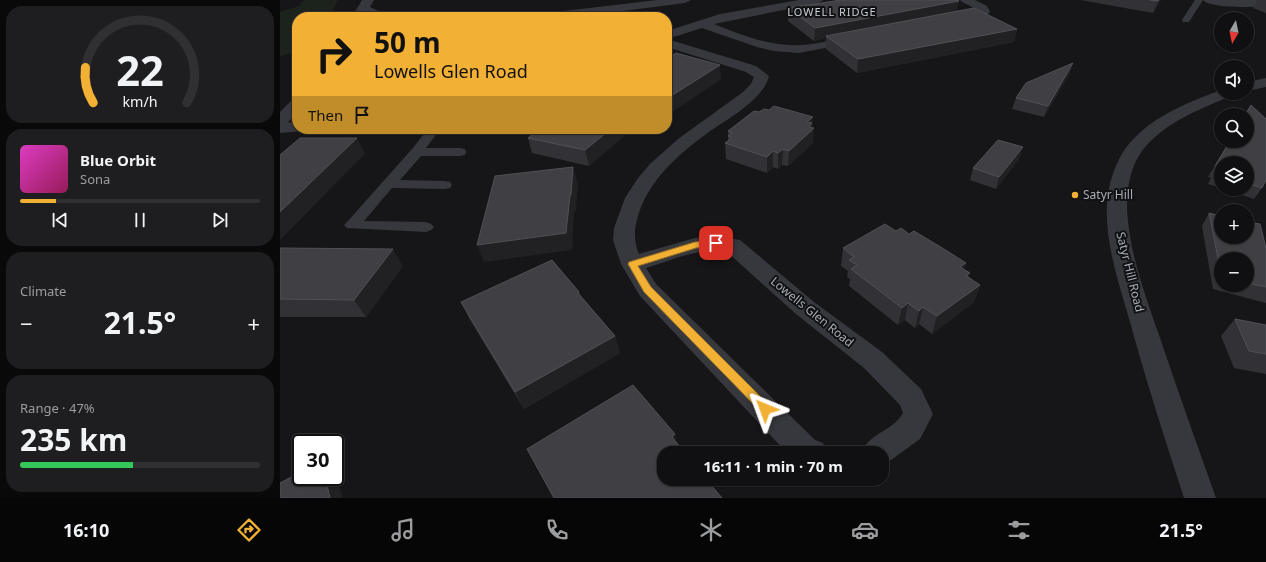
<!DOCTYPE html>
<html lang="en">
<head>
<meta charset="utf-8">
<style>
  :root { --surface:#101012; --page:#1e1e20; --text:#f1f3f6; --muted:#9c9d9f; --line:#303032; --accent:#f2b134 }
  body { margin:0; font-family:"Noto Sans",sans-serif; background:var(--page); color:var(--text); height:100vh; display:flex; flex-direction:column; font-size:15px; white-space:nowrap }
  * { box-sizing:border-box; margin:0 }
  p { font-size:13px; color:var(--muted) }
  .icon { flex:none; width:22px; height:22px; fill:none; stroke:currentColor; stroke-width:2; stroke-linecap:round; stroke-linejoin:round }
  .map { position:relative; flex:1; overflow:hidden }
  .sheet { display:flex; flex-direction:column; gap:6px; padding:6px; background:#09090a; width:280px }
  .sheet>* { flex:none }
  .top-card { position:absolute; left:12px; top:12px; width:380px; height:122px; border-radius:16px; box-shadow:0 1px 3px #0004,0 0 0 1px var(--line); background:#f2b134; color:#111; overflow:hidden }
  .needle { width:26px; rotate:189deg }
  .buttons { position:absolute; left:934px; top:12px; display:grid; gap:8px }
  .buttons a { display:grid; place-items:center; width:40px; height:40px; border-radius:50%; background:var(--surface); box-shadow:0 1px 3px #0004,0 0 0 1px var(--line); font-size:20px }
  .speed { position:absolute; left:12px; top:434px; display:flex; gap:8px; font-size:20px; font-weight:700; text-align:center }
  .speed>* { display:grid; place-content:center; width:52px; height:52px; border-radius:50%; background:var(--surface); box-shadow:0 1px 3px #0004,0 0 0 1px var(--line); line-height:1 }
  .speed .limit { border:2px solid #111; border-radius:6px; background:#fff; color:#111 }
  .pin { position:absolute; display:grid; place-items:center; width:34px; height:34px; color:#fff; margin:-17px; border-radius:8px; box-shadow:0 2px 6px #0006 }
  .me { position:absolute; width:44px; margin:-22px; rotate:316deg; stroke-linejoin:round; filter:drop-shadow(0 0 3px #0008) }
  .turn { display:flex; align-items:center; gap:14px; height:84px; padding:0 16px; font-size:18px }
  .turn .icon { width:52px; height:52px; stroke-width:2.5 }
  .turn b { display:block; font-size:28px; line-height:34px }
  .then { display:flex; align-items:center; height:38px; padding:0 16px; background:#0003; gap:8px; font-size:15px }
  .big { font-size:30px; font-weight:700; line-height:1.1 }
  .sheet .tile { flex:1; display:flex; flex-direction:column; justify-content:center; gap:6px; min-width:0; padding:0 14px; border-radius:16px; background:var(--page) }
  .sheet .dial { align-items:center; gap:0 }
  .dial svg { height:104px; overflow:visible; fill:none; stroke:var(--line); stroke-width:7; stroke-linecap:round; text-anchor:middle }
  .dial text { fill:var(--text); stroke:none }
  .song { display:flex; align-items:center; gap:12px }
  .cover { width:48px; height:48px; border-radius:6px; background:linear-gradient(135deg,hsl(310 70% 55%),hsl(330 70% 35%)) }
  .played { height:4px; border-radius:2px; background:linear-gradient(90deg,var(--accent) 15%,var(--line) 15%) }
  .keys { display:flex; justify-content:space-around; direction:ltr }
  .heat { display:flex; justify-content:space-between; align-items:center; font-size:22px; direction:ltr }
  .charge { height:6px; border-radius:3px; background:linear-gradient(90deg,#34c759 47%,var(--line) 0) }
  .trip { position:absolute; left:377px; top:446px; width:232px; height:40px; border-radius:16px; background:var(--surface); box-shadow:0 1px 3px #0004,0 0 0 1px var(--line); font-weight:700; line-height:40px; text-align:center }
  .tabs { display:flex; height:64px; justify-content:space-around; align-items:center; background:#060607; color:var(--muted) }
  .tabs .icon { width:28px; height:28px }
  .tabs .selected { color:var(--accent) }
  .tabs b { font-size:18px; color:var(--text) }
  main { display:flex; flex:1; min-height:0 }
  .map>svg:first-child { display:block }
  .green { fill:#1c231d }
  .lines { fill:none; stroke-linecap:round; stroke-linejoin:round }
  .service { fill:#37383d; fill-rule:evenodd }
  .minor { fill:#37383d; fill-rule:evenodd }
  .tertiary { fill:#37383d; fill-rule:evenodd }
  .wall { fill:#323236; fill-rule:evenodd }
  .shaded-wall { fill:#212124 }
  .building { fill:#3f3f44; stroke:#4f5156 }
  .route { fill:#f2b134; stroke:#9d7322 }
  .poi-dot { fill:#f2b134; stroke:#111113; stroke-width:1.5 }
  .labels { text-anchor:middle; stroke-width:4; stroke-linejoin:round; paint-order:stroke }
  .far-neighbourhood-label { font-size:11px; letter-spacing:1px; fill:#c9ccd4; stroke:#111113 }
  .poi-label { font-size:12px; fill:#a8adb8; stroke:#111113; text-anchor:start }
  .street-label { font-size:12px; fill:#a8adb8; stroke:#111113 }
</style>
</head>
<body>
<main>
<section class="sheet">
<div class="tile dial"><svg viewBox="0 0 100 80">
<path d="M14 69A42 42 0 1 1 86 69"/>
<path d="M14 69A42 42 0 0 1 8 42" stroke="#f2b134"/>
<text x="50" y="56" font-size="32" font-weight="700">22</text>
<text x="50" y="72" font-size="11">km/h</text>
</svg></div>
<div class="tile">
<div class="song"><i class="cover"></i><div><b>Blue Orbit</b><p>Sona</p></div></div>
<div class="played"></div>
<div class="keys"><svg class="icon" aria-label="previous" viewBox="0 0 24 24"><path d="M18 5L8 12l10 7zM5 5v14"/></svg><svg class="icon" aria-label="pause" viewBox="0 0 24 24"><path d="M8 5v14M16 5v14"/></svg><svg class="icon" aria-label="next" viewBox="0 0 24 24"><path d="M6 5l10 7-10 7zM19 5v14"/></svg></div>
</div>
<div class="tile"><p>Climate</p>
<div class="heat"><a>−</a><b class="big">21.5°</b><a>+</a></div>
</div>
<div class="tile"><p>Range · 47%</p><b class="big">235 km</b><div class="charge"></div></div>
</section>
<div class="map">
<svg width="986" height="498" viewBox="0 0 986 498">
  <rect width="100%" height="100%" fill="#161618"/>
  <path class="green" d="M24 0H58L49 17H17V52L0 56V12L19 6Z"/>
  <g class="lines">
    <path class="service" d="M915 0H923L909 22H903L902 20Z
      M148 129H160L146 148H180L185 149 186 152 185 155 180 156H141L120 180 165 181 170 182 172 185 170 188 165 189 112 188 84 221 146 222 151 224 154 227 151 230 146 232 67 228 64 225 67 222 132 149Z"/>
    <path class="minor" d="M519 0H544L538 3 434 24C461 35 491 47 521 45 540 44 558 38 576 34L581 35 582 38 581 41 576 42 519 53 494 51 477 47 422 28 387 39V31L440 14Z
      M680 0H695L707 6 710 12 708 14 704 16 675 22 671 21 669 18 671 15 698 10 682 2Z
      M923 0H986V6C974 7 931 9 923 0Z
      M387 39 476 66 489 76C483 101 445 120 425 135 399 154 374 176 361 207 355 224 352 237 359 254L415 238 436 236 460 240 534 302 602 352 641 389 653 414 640 439 607 463 602 465V453H581C590 432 612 432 623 413L620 405 584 368 516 314 446 251C418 248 392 260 366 268L376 284 535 440 543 443 547 453H507L360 296 341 264 333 240 334 228 345 198 358 178 370 164 398 139 463 92 471 84 474 77 466 72 387 47Z
      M17 122V129H24L23 131 0 133V123Z"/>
    <path class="tertiary" d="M82 0H94L90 7 105 14 107 17H92L86 14 84 17H72Z
      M377 0H411L405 3 296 17H261L263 14 267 13Z
      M986 78V87L967 91V82Z
      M941 90V93H954L951 96C920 109 883 123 862 151 848 170 845 199 848 221 852 261 867 300 880 338 898 391 917 445 936 498H904C885 439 866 381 850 322 839 284 825 244 827 204 828 186 834 167 843 152 865 119 906 103 941 90Z
      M17 99V113L6 124 0 126V112L11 101Z"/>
  </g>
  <path class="wall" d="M800 0H881L873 13Z
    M977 0H986V13L973 8Z
    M508 8 677 11 737 29 734 42 577 73 546 49V38L534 41 508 21Z
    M387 59 441 79 393 111 387 109Z
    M790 73 764 117 732 109 736 98Z
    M971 105 986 119V180L982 188 974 199 944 189H967V163H941V188L928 184 931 178 928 177 950 141H967V115H965Z
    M489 110 533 128V143L508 166 502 165 498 169 493 167 487 173 446 159 445 143 448 141V131L479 112Z
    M259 129H352L309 166 252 153 248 138Z
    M739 159 716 189 690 180 693 168Z
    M929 213 986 248V303L933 289 922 226ZM941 259H967V285H941Z
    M616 231 684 269 689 277 700 285 694 302 652 334 639 324 635 328 625 320 618 325 569 286 570 279 567 277 568 271 561 266 563 248Z
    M0 248 123 266 86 317H0Z
    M299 292 300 296 335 336 340 353 244 409 190 320 181 302Z
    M955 319 986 325V374L954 368 941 336Z"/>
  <path class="shaded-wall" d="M879 0H881L873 13 878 1Z
    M679 1 677 13 546 36V38L534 41 535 28Z
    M737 29 734 42 577 73 578 59Z
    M793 63 790 73 764 117 768 106Z
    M440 65 441 79 393 111 391 96Z
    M533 117 532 129 534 128 533 143 508 166 509 151 527 122Z
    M331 129H352L309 166 305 150Z
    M77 138 85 154 0 240V212Z
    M743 147 739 159 716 189 719 177Z
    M503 149 502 165 498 169V153Z
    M493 151V167L487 173V157Z
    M293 167 298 183 296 211 294 212 292 250 204 262 197 245Z
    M113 249 123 266 86 317 74 300Z
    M686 263 681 280 680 267Z
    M700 285 694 302 652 334 657 316Z
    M628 303 625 320 618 325 622 308Z
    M643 307 639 324 635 328 639 311Z
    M335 336 340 353 244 409 235 392Z
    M395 434 398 451 392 437Z
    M55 476 57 479 63 498H50L45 477H55Z"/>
  <path class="building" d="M561 0H678L679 1 535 28 508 8Z
    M870 0H879L878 1Z
    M694 8 737 29 578 59 546 36Z
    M396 53 440 65 391 96 387 95V59Z
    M793 63 768 106 736 98 746 83Z
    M971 105 986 119V180L982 188 967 183V163H941V174L935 172 938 167 935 166 950 141H967V115H965Z
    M494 106 533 117 527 122 532 123 529 127 534 128 509 151 503 149 498 153 493 151 487 157 445 143 452 138 448 136 452 133 448 131 474 111 479 112 484 109 489 110Z
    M259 129H331L305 150 248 138Z
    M20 138H77L0 212V155Z
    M718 140 743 147 719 177 693 168Z
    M293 167 291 195H290L286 233 197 245 215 176Z
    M929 213 941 216V237H967V222L980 224 986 248V287L967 283V259H941V273Z
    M605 224 616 231 621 228 629 234 634 231 664 249 686 263 680 267 690 273 686 276 700 285 657 316 643 307 639 311 628 303 622 308 571 269 577 265 569 260 574 257 563 248Z
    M0 248 113 249 74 300 0 299Z
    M272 260 299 292 298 293 335 336 235 392 181 302Z
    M955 319 986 325V354L969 351Z
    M353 385 395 434 392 437 405 453H384V479H426L442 498H274L247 449Z
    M21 472V477H45L50 498H0V483Z"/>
  <path class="route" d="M436 240 439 241 440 243 439 245 416 248 358 266 371 287 489 405 491 409 489 412 485 414 481 412 364 292 348 264 349 262 415 242Z"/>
  <circle class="poi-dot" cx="795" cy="195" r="4"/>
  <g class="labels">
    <g class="far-neighbourhood-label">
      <text x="552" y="16">LOWELL RIDGE</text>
    </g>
    <g class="poi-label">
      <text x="803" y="199">Satyr Hill</text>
    </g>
    <g class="street-label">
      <text transform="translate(850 272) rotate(76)" y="4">Satyr Hill Road</text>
      <text transform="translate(532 312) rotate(39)" y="4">Lowells Glen Road</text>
    </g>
  </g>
</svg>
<div class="buttons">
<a><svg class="needle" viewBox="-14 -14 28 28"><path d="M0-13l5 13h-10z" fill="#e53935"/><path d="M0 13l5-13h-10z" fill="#9c9d9f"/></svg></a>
<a><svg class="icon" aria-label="sound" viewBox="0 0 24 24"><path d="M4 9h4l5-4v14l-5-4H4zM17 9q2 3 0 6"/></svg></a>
<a><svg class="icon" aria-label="search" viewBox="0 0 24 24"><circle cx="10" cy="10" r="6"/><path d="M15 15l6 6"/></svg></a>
<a><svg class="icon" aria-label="layers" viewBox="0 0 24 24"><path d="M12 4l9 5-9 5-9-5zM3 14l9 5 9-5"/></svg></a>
<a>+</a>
<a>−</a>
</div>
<div class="speed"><div class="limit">30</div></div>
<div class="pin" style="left:436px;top:243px;background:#d93025"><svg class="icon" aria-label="arrive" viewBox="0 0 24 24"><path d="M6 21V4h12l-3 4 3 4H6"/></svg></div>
<svg class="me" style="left:485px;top:409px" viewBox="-20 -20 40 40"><path d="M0-17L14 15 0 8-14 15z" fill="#f2b134" stroke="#fff" stroke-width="4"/></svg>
<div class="trip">16:11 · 1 min · 70 m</div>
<div class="top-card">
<div class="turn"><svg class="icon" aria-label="right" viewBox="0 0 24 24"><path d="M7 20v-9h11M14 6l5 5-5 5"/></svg><div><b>50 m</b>Lowells Glen Road</div></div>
<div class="then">Then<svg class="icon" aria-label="arrive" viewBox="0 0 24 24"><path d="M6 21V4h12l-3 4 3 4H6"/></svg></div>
</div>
</div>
</main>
<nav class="tabs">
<b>16:10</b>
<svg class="icon selected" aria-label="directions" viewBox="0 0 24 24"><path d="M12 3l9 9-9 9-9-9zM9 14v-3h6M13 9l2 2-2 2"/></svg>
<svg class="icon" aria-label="music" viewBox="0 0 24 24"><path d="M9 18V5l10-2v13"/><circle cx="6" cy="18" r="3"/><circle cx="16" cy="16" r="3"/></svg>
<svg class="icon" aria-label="phone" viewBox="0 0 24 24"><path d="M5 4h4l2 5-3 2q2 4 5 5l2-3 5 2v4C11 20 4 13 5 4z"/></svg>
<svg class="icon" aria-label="climate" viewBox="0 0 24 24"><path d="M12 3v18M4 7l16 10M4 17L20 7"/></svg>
<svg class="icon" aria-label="car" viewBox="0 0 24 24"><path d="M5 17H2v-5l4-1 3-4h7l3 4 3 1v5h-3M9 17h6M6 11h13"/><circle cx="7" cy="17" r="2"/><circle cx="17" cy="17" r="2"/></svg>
<svg class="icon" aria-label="filters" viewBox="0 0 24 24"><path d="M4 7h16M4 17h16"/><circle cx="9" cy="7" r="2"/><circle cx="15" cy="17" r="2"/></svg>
<b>21.5°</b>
</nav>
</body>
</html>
